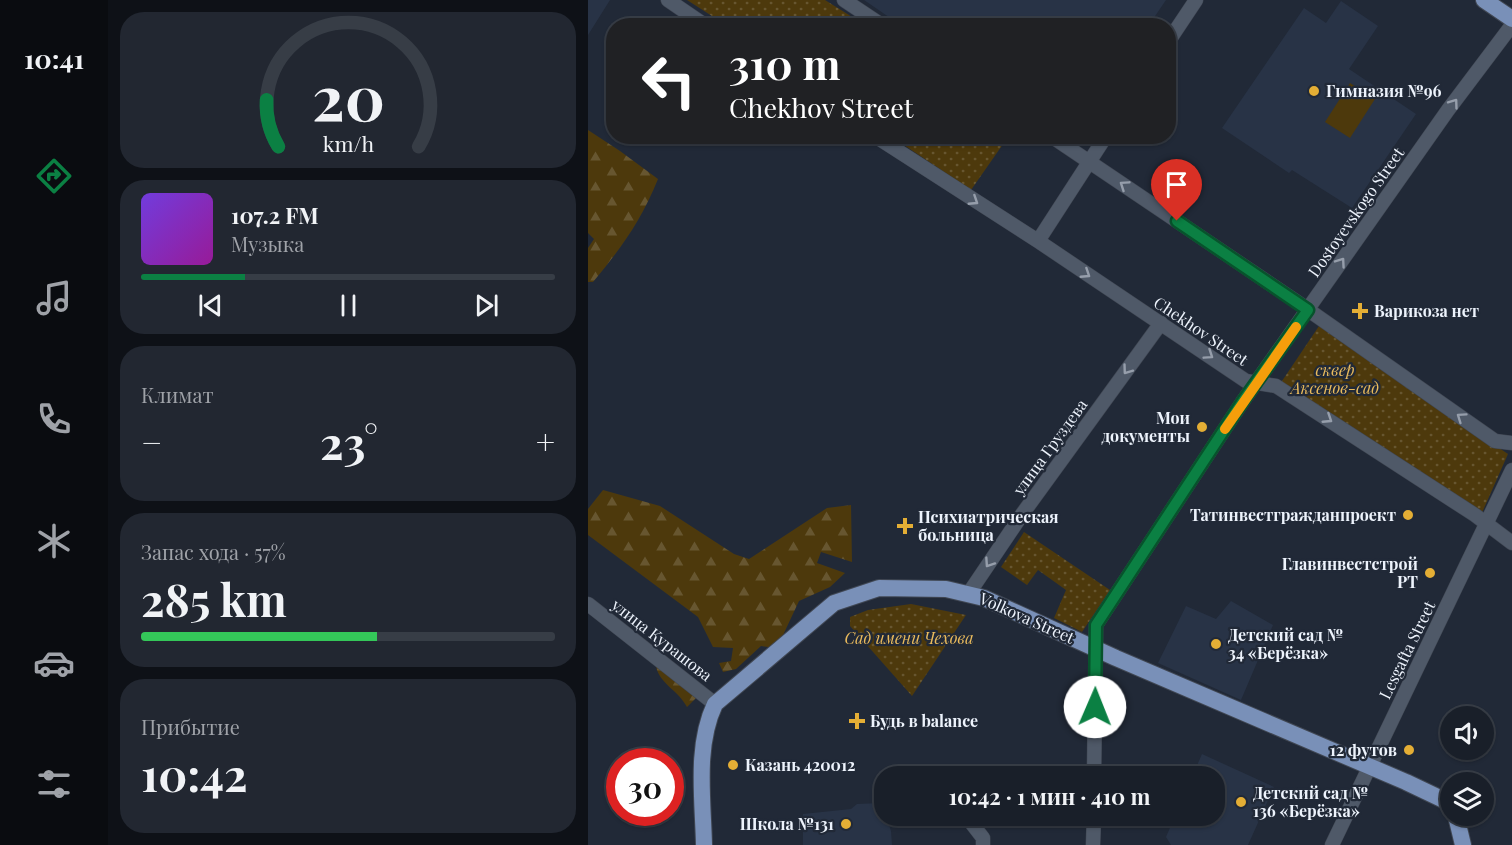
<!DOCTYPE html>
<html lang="ru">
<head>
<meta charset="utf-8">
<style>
  :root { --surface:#191f29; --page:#222731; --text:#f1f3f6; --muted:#9fa2a8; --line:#373d46; --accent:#0b8043 }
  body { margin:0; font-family:"Playfair Display",serif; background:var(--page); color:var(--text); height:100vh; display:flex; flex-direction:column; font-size:22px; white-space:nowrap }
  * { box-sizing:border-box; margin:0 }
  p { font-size:20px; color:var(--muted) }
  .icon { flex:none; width:33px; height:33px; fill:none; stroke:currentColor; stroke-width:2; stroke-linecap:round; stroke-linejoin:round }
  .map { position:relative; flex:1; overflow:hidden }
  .drawer { display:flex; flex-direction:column; gap:12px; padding:12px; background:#0e1117; width:480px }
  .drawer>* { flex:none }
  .hud { position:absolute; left:18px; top:18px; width:570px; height:126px; border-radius:24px; box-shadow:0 2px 4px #0004,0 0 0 2px var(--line); background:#202124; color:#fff; overflow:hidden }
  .buttons { position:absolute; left:852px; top:706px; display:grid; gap:12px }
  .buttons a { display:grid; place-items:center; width:54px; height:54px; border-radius:50%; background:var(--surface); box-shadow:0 2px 4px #0004,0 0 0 2px var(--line); font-size:30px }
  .speed { position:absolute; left:18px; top:748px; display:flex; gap:12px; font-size:30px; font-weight:700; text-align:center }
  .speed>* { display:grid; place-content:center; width:78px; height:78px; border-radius:50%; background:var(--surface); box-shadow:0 2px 4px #0004,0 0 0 2px var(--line); line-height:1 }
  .speed .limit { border:9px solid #d22; background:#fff; color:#111 }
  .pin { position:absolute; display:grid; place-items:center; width:51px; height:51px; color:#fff; margin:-62px -26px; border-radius:50% 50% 50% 0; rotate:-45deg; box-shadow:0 0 6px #0007 }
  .pin .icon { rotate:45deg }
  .me { position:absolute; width:66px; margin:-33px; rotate:1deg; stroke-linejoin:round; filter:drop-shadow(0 0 4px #0008) }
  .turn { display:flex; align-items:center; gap:21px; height:126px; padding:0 24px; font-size:27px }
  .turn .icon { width:78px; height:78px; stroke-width:2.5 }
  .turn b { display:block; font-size:42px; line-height:51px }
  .big { font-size:45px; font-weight:700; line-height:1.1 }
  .drawer .widget { flex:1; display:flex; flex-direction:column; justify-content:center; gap:9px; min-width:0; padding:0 21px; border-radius:24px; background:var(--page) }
  .drawer .dial { align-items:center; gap:0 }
  .dial svg { height:156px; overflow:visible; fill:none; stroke:var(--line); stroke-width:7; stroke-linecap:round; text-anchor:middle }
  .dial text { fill:var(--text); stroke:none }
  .song { display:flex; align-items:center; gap:18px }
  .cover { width:72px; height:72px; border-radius:9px; background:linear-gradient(135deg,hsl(260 70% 55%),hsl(300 70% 35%)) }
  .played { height:6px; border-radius:3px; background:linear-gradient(90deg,var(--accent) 25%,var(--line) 25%) }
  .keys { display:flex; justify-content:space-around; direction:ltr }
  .heat { display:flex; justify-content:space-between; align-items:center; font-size:33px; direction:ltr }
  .charge { height:9px; border-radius:4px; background:linear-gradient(90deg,#34c759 57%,var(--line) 0) }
  .trip { position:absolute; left:286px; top:766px; width:351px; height:60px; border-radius:24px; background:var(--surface); box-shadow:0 2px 4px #0004,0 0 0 2px var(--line); font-weight:700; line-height:60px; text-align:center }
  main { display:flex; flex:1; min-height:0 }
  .tabs { display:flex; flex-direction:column; width:108px; justify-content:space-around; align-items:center; background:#0a0c10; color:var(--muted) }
  .tabs .icon { width:42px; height:42px }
  .tabs .on { color:var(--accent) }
  .tabs b { font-size:27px; color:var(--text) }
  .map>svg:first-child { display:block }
  .built { fill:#283346 }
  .forest { fill:url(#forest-firs) }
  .park { fill:url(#park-dots) }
  .pitch { fill:#4d390c }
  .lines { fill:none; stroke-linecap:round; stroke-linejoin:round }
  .minor-casing { stroke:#404753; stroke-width:15 }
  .major-casing { stroke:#404753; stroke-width:18 }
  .minor { stroke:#4f5968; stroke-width:14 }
  .major { stroke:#7990b8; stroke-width:16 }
  .oneway { stroke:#969eab }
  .route-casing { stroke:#07532c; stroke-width:15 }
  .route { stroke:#0b8043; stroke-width:10 }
  .slow { stroke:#f59e0b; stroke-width:10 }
  .poi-dot { fill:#e4ae35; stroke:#212937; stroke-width:2 }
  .labels { text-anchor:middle; stroke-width:4.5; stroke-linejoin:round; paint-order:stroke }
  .poi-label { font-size:16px; font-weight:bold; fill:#edf3fc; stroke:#212937; text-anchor:start }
  .street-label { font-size:16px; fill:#edf3fc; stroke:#212937 }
  .park-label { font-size:16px; font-style:italic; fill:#eabb5d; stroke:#212937 }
</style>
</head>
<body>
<main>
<nav class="tabs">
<b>10:41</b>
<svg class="icon on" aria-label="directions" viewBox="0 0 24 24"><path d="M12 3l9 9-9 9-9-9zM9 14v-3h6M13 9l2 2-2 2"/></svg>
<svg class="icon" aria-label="music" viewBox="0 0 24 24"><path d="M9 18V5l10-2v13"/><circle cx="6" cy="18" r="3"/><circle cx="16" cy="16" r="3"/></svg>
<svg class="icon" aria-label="phone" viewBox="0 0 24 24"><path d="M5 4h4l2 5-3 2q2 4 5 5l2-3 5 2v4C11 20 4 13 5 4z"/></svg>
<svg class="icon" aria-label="climate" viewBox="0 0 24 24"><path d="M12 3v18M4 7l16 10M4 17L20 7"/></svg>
<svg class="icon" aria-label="car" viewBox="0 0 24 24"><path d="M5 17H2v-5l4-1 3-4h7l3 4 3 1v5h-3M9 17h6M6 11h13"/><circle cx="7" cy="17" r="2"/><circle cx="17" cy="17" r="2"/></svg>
<svg class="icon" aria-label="filters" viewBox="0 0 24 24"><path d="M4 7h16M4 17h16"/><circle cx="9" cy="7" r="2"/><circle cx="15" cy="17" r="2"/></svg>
</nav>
<section class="drawer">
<div class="widget dial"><svg viewBox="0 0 100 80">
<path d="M14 69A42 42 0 1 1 86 69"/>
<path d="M14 69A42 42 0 0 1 8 45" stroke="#0b8043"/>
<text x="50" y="56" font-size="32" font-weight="700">20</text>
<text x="50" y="72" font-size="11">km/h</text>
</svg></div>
<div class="widget">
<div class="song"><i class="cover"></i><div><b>107.2 FM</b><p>Музыка</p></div></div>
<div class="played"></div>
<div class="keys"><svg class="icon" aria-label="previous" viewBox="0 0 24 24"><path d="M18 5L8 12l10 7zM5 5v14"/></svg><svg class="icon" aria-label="pause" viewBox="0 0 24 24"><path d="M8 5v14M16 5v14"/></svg><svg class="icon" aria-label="next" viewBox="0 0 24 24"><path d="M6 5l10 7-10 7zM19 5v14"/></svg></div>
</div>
<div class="widget"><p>Климат</p>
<div class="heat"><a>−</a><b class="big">23°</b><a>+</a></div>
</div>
<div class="widget"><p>Запас хода · 57%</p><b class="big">285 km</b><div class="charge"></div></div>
<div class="widget"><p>Прибытие</p><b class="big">10:42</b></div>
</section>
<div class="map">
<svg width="924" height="845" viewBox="0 0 924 845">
  <defs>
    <pattern id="forest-firs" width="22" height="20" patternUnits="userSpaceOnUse" patternTransform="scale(1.5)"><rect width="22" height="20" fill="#4d390c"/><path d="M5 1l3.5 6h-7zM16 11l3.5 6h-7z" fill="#675630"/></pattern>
    <pattern id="park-dots" width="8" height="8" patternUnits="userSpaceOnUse" patternTransform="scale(1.5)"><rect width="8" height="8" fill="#4d390c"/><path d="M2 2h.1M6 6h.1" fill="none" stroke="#675630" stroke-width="1.8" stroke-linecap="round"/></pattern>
  </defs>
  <rect width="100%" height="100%" fill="#212937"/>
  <path class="built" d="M0 0H22L0 35Z
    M276 0H578L561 25 314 26Z
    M753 1 790 26 761 69 828 114 764 208 704 170 701 173 634 128 716 8 738 23Z
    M643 601 685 625 653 700 570 663 598 606 628 619Z
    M614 754 686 787 660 845H583L578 837 587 816H627V777H604Z
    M294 803 303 831 304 845H215V814L263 809 269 804Z"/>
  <path class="forest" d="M0 130 32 151 70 179C53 221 34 247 5 282H0V248L6 239 0 233Z
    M15 490 72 506 146 554 161 559 239 508 263 505 264 562 233 552 229 563 257 573 242 587 211 601 189 648 173 646 148 669 135 672 131 663 143 661 145 648 125 647 110 617 0 535V509Z
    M76 660 109 697 99 707C90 690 73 685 68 667Z"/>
  <path class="park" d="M99 0H237L277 25H138Z
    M304 137H420L383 190Z
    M731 326 920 454 893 515 692 384Z
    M436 532 522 590 494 632 466 618 478 590 450 570 439 585 413 567Z
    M323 604 378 615 324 696 262 626V617L280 610Z"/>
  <path class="pitch" d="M762 83 787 99 762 138 737 122Z"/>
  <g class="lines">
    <defs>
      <path id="minor" d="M80 0 118 26
        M256 0 295 26
        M580 42 608 0
        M287 136 450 241 658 381 688 386 887 515 924 543
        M463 136 709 302 907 441 924 443
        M450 241 518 136
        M381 593 435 513 573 323
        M0 604 127 704
        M506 777 508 625 655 401 860 110 924 25
        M378 816 395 838V845
        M505 845 506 816
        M744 845 924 470"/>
      <path id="major" d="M896 0 924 19
        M868 816 875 845
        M116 845C115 799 107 746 127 704L246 603 291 588 358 589 396 598 528 658 818 782 860 802 862 806"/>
    </defs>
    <use href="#minor" class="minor-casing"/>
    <use href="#major" class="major-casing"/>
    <use href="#minor" class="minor"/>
    <use href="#major" class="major"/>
  </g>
  <defs><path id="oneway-chevron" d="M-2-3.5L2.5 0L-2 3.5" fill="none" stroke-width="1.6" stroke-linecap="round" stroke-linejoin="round" transform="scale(1.5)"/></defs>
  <g class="oneway">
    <use href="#oneway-chevron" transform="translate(866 103) rotate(-54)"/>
    <use href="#oneway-chevron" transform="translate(536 185) rotate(-146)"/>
    <use href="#oneway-chevron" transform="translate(386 201) rotate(33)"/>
    <use href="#oneway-chevron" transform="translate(753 262) rotate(-55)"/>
    <use href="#oneway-chevron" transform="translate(498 274) rotate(33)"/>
    <use href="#oneway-chevron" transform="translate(621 355) rotate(34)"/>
    <use href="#oneway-chevron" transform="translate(539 370) rotate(126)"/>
    <use href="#oneway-chevron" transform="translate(873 417) rotate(-145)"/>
    <use href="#oneway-chevron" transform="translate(740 419) rotate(33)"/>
    <use href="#oneway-chevron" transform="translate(401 563) rotate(124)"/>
  </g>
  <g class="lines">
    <defs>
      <path id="route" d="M507 707 508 625 655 401 720 310 589 221"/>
    </defs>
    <use href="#route" class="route-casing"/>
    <use href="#route" class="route"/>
    <path class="slow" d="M637 429 708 327"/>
  </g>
  <g class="poi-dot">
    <circle cx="726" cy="91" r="6"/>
    <path d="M769 302h6v6h6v6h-6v6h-6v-6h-6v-6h6z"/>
    <circle cx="614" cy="427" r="6"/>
    <circle cx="820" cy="515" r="6"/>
    <path d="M314 517h6v6h6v6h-6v6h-6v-6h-6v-6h6z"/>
    <circle cx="842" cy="573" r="6"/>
    <circle cx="628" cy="644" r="6"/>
    <path d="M266 712h6v6h6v6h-6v6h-6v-6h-6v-6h6z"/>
    <circle cx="821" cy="750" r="6"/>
    <circle cx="145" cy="765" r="6"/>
    <circle cx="653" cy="802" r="6"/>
    <circle cx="258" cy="824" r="6"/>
  </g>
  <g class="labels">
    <g class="poi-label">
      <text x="738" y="97">Гимназия №96</text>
      <text x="786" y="317">Варикоза нет</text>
      <text x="602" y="424" text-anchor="end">Мои<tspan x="602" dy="18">документы</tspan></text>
      <text x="808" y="521" text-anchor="end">Татинвестгражданпроект</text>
      <text x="330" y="523">Психиатрическая<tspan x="330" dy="18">больница</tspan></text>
      <text x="830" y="570" text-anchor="end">Главинвестстрой<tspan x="830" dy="18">РТ</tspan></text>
      <text x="640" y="641">Детский сад №<tspan x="640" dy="18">34 «Берёзка»</tspan></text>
      <text x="282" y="727">Будь в balance</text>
      <text x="809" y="756" text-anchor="end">12 футов</text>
      <text x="157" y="771">Казань 420012</text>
      <text x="665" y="799">Детский сад №<tspan x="665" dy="18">136 «Берёзка»</tspan></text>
      <text x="246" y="830" text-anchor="end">Школа №131</text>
    </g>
    <g class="street-label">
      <text transform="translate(768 212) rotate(-55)" y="6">Dostoyevskogo Street</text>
      <text transform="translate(613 331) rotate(34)" y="6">Chekhov Street</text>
      <text transform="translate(462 447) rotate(-54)" y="6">улица Груздева</text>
      <text transform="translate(439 618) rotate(24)" y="6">Volkova Street</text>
      <text transform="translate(74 640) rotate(38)" y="6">улица Курашова</text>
      <text transform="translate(819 650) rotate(-64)" y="6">Lesgafta Street</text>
    </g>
    <g class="park-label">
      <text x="747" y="376">сквер<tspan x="747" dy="18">Аксенов-сад</tspan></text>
      <text x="321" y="644">Сад имени Чехова</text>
    </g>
  </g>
</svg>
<div class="buttons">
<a><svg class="icon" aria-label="sound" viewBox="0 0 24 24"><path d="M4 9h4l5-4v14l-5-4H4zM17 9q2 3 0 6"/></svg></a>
<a><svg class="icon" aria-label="layers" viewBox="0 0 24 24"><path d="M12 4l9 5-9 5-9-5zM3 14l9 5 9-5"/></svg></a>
</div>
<div class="speed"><div class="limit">30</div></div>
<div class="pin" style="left:589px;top:221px;background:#d93025"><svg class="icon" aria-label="arrive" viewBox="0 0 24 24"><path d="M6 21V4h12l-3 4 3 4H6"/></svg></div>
<svg class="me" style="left:507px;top:707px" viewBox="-20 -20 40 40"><circle r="19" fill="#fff"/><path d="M0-13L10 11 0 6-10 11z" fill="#0b8043"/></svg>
<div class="trip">10:42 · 1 мин · 410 m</div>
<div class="hud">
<div class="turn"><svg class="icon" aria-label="left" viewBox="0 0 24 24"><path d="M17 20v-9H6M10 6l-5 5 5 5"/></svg><div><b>310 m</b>Chekhov Street</div></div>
</div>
</div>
</main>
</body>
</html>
